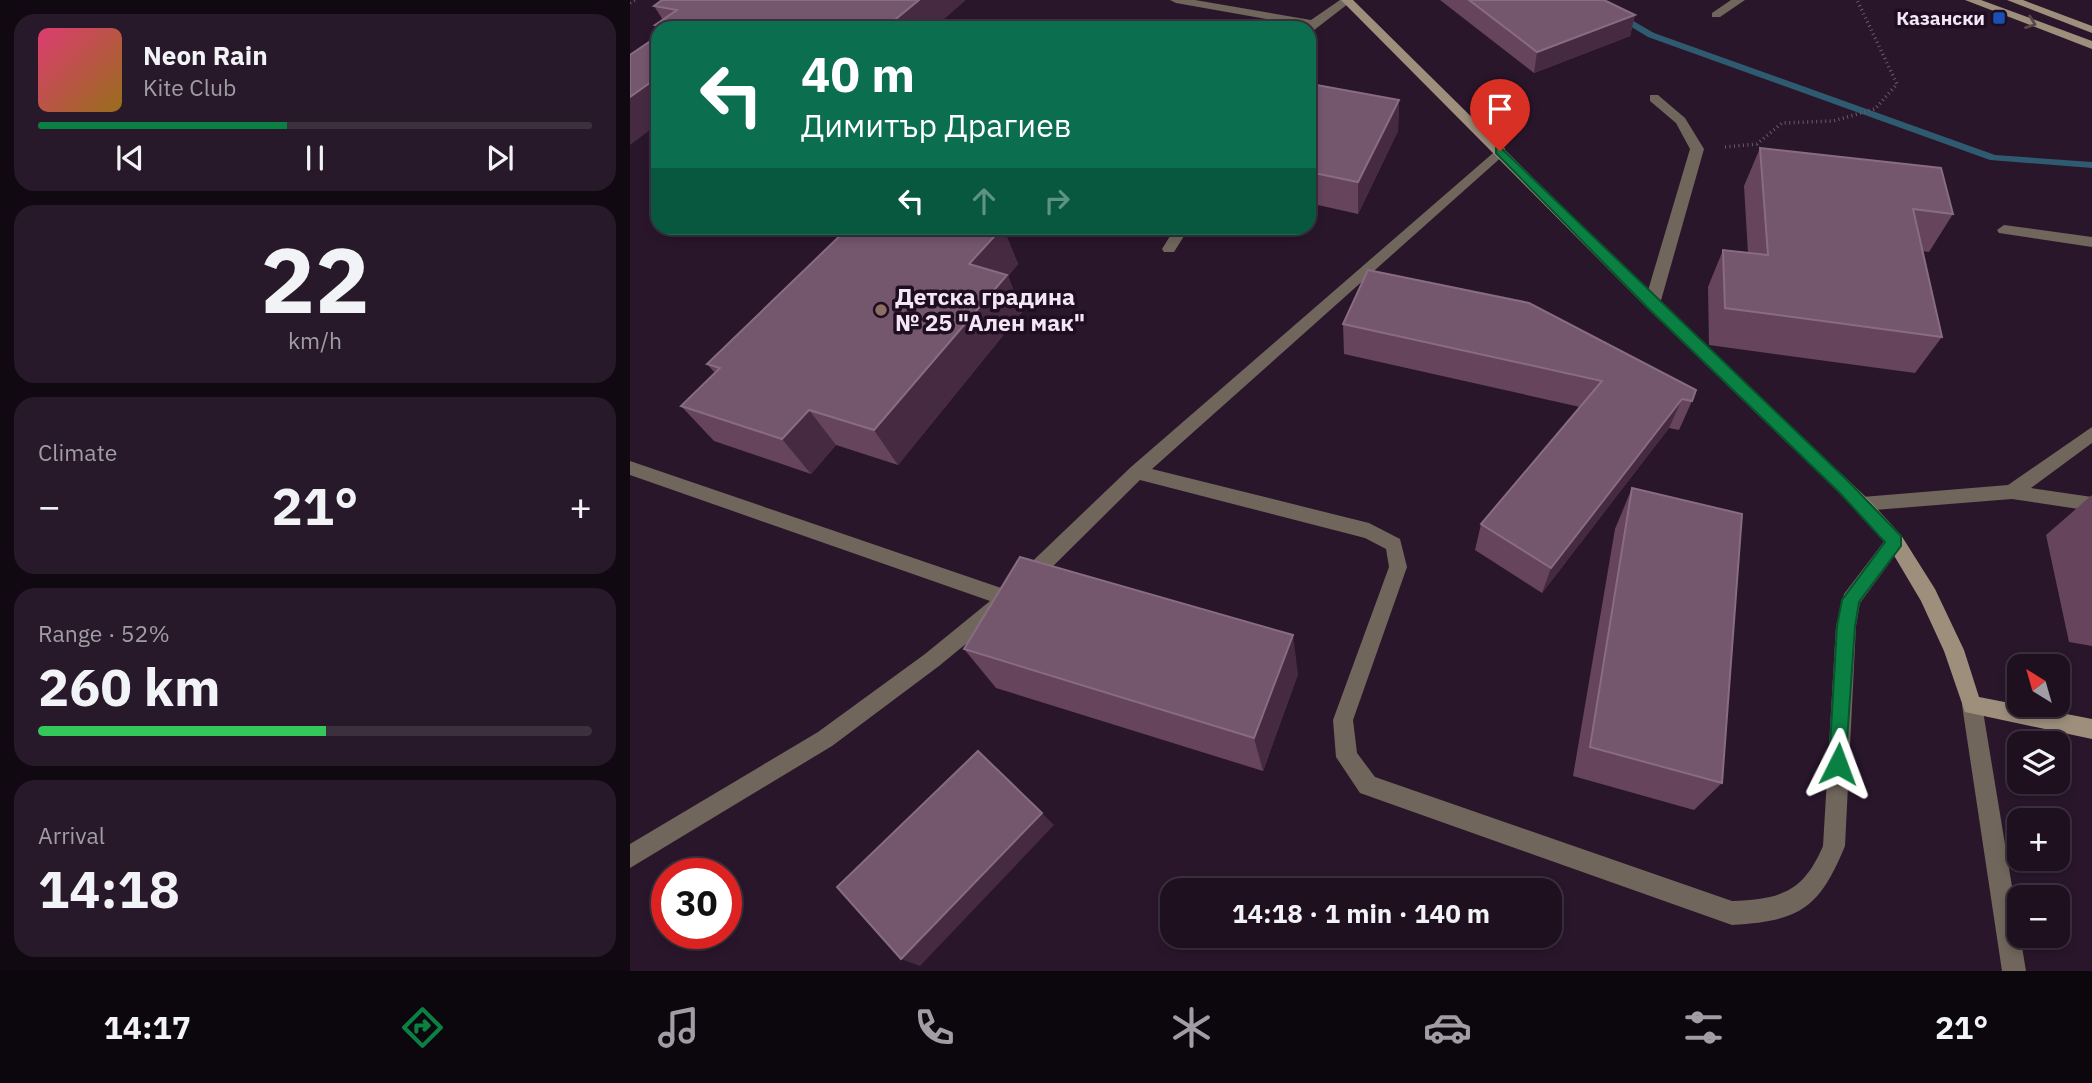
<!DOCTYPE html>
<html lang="en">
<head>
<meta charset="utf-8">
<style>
  :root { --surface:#1f1020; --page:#271929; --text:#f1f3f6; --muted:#a19da5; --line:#3c303e; --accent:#0b8043 }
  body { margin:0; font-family:"IBM Plex Sans",sans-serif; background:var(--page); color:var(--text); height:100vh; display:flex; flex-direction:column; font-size:26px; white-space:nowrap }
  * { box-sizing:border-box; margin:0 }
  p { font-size:23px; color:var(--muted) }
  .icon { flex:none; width:38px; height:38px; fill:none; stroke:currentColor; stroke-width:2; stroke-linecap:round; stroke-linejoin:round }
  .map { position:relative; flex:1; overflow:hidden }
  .drawer { display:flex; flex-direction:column; gap:14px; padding:14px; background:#110912; width:630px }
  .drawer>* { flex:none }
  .hud { position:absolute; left:21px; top:21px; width:665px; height:214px; border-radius:21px; box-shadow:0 4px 10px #0003,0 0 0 2px var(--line); background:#0b6e4f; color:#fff; overflow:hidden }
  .needle { width:46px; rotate:323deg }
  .tools { position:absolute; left:1377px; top:654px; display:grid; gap:14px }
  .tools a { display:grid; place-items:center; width:63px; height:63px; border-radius:14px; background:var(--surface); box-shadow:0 4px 10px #0003,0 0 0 2px var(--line); font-size:35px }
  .speed { position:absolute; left:21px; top:858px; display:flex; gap:14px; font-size:35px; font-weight:700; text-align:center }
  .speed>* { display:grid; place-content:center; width:91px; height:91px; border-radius:50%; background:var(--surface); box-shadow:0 4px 10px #0003,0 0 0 2px var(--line); line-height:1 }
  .speed .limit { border:10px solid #d22; background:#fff; color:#111 }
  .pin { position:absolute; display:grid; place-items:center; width:60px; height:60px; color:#fff; margin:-72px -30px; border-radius:50% 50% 50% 0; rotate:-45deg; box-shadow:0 0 7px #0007 }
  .pin .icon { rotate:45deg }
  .me { position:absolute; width:77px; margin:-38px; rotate:3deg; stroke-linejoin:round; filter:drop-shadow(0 0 5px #0008) }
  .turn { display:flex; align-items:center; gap:24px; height:147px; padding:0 35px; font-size:32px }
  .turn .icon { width:91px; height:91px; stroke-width:2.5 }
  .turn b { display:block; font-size:49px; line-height:60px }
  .lanes { display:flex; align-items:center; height:66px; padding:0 35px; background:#0003; justify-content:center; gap:35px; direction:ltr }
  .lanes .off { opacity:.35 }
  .big { font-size:52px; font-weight:700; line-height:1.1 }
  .drawer .tile { flex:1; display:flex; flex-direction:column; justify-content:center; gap:10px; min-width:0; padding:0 24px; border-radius:21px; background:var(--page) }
  .drawer .dial { align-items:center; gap:0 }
  .dial b { font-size:91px; line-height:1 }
  .song { display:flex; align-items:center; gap:21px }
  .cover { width:84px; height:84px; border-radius:10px; background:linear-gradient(135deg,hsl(340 70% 55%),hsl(40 70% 35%)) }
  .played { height:7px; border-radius:4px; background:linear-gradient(90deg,var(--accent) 45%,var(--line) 45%) }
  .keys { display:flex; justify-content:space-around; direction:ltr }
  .heat { display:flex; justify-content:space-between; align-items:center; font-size:38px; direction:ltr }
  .charge { height:10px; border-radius:5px; background:linear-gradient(90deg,#34c759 52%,var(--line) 0) }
  .trip { position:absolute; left:530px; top:878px; width:402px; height:70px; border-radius:21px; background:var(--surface); box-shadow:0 4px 10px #0003,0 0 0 2px var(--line); font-weight:700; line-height:70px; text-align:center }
  .dock { display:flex; height:112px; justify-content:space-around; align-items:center; background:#0c060d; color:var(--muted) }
  .dock .icon { width:49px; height:49px }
  .dock .on { color:var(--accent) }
  .dock b { font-size:32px; color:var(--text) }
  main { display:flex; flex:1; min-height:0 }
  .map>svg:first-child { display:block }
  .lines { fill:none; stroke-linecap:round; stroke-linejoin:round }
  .stream { fill:#2f5b71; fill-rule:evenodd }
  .path { stroke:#6b5a6d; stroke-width:3.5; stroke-dasharray:1 3.5; stroke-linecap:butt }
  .lane { fill:#70665b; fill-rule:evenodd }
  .street { fill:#70665b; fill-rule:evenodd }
  .secondary { fill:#9e8f7d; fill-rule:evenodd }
  .wall { fill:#65445c }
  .shaded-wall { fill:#462a42 }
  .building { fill:#74566d; stroke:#886c82; stroke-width:2 }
  .oneway { stroke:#58484a }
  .route { fill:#0b8043; stroke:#07532c; stroke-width:2 }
  .transit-dot { fill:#1a4fb4; stroke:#1f0d21; stroke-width:2.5 }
  .education-dot { fill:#8d6e63; stroke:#1f0d21; stroke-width:2.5 }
  .labels { text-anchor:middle; stroke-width:7; stroke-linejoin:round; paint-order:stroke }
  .far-poi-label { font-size:19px; font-weight:bold; fill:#f3e6f5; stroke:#1f0d21; text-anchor:end }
  .poi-label { font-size:23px; font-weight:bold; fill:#f3e6f5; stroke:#1f0d21; text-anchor:start }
</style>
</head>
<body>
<main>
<section class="drawer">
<div class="tile">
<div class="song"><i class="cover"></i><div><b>Neon Rain</b><p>Kite Club</p></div></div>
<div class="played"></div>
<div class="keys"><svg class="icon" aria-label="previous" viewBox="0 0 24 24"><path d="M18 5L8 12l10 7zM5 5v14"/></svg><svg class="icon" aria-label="pause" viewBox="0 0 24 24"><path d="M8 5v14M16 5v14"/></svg><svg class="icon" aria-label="next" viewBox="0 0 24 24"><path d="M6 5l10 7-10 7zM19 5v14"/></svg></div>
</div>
<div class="tile dial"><b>22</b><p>km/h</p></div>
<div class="tile"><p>Climate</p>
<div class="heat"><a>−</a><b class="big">21°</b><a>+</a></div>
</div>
<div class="tile"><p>Range · 52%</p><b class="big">260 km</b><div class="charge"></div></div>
<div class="tile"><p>Arrival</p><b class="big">14:18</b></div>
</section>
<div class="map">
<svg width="1462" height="971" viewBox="0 0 1462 971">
  <rect width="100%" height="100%" fill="#29162b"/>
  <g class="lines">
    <path class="stream" d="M957 0H967L1024 33 1365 155 1462 162V168L1360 160 1018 37Z"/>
    <path class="path" d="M0 3 5 0
      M1095 147 1127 144 1152 123 1203 121 1245 109 1267 84 1227 0"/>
    <path class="lane" d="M540 0H565L681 20 710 0H723L679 34 676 26 546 3Z
      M1020 95H1028L1055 118 1074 149 1030 304 1022 309 1014 304 1060 149 1046 123 1020 101Z
      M1374 225 1462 237V247L1369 233 1367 230Z
      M545 228H559L544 252H534L532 249Z
      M1462 427V443L1401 488 1462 497V511L1382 499 1232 511 1226 509 1223 504 1226 499 1232 497 1378 485Z"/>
    <path class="street" d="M1101 0H1115L1090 17H1082V13Z
      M870 147 875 148V154L522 469 739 523 770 539 777 567 723 720 727 753 745 777 1102 901C1150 899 1173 893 1193 846L1206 626 1214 594 1259 535 1265 533 1271 535 1274 541 1271 547 1230 603 1226 626 1215 846C1189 909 1170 921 1102 925L730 793 706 757 703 720 759 567 756 549 735 538 510 480 402 587 395 589 388 587 386 581 388 575 501 467Z
      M0 461 377 590 384 592 386 598 376 611 309 666 202 746 0 868V844L188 732 295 654 360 601 0 475Z
      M1342 695 1349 698 1352 705 1396 971H1372L1332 705 1335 698Z"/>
    <path class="secondary" d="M711 0H723L1027 300 1238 499 1271 535 1305 589 1334 650 1349 697 1462 719V739L1335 712 1314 651 1291 601 1259 547 1226 509 1017 308Z
      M1335 0H1351L1462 41V49Z
      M1377 0H1393L1462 26V33Z"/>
  </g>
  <path class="wall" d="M810 0H974L1005 15 1000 36 904 73Z
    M24 6 304 28H28V30L25 25 33 20Z
    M679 86 769 100 768 131 728 214 679 203Z
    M1130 148 1323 214 1299 252 1292 251 1312 337 1285 373 1079 345 1078 287 1093 250 1118 253 1114 186Z
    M218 228H373L388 264 378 276 392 312 268 465 206 445 181 474 84 441 51 406 85 373 77 364Z
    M713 324 1062 401 1049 430 1039 428 912 593 845 550 851 524 950 407 714 354Z
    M1002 488 1092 783 1064 810 943 776 985 529Z
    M1462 495V646L1439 642 1416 535Z
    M334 649 668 674 633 771 366 688Z"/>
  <path class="shaded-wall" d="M289 0H336L304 28H255Z
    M1005 15 1000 36 904 73 907 52Z
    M28 77V124L0 145V97Z
    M769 100 768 131 728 214V182Z
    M372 228H373L388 264 378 276 392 312 268 465 244 430 339 264Z
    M1052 399 1039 428 912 593 921 568Z
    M179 410 206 445 181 474 152 439Z
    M663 635 668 674 633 771 624 738Z
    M412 813 424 825 290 966 271 959Z"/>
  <path class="building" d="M32 0H289L255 28H38L25 25 47 10 24 6Z
    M839 0H974L1005 15 907 52Z
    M28 36V77L0 97V55Z
    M681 84 769 100 728 182 679 172V86Z
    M1130 148 1311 168 1323 214 1283 209 1312 337 1095 308 1093 250 1138 255Z
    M218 228H372L339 264 377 275 244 430 179 410 152 439 51 406 90 368 77 364Z
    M738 270 899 303 1066 390 1062 401 1052 399 921 568 851 524 972 381 713 324Z
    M1002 488 1112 514 1092 783 960 747Z
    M390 557 663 635 624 738 334 649Z
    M348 751 412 813 271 959 207 887Z"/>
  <defs><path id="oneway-chevron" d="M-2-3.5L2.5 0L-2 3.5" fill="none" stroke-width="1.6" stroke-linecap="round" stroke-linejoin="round" transform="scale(1.75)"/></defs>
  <use class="oneway" href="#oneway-chevron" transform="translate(1401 23) rotate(20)"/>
  <path class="route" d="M870 147 1220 483 1271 536V546L1229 602 1225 626 1215 770 1208 773 1202 770 1199 764 1207 626 1212 600 1255 542 1209 492 1017 307 866 153V148Z"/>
  <rect class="transit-dot" x="1362" y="11" width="14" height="14" rx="3.5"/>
  <circle class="education-dot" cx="251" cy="310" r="7"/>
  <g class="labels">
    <g class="far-poi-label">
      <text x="1355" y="25">Казански</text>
    </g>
    <g class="poi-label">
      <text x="265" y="305">Детска градина<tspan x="265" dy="26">№ 25 "Ален мак"</tspan></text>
    </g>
  </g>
</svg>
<div class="tools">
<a><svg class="needle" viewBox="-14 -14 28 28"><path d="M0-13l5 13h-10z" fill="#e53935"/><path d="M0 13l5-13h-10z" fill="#a19da5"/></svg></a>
<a><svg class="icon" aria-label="layers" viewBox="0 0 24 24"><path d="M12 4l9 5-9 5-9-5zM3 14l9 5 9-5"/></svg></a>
<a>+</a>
<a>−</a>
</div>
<div class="speed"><div class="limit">30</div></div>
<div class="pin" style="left:870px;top:151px;background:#d93025"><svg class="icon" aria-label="arrive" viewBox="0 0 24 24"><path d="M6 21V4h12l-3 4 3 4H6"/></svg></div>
<svg class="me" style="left:1208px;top:764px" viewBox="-20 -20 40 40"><path d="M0-17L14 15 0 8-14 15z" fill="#0b8043" stroke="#fff" stroke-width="4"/></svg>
<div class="trip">14:18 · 1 min · 140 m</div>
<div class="hud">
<div class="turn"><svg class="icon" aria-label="left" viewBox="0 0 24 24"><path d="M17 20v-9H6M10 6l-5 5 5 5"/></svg><div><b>40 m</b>Димитър Драгиев</div></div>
<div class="lanes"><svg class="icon" aria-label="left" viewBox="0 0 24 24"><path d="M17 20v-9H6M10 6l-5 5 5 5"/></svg><svg class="icon off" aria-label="ahead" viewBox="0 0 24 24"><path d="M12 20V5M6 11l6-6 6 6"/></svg><svg class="icon off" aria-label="right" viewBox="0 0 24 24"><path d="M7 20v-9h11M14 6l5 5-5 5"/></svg></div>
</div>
</div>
</main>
<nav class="dock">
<b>14:17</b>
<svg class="icon on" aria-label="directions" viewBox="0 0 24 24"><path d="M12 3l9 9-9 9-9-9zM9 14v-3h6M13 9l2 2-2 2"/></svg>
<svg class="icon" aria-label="music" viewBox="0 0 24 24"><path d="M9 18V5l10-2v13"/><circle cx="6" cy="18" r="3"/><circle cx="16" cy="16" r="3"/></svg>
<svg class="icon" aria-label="phone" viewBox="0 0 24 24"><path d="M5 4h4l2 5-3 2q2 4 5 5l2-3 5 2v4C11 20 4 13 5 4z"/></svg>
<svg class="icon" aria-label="climate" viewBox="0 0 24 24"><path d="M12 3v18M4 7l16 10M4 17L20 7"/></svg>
<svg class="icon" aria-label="car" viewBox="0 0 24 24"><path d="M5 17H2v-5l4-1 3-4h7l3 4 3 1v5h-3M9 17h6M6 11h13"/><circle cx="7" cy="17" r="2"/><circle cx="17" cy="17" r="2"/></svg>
<svg class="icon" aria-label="filters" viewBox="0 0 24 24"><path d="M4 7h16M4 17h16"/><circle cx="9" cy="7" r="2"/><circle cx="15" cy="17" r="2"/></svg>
<b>21°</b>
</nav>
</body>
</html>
